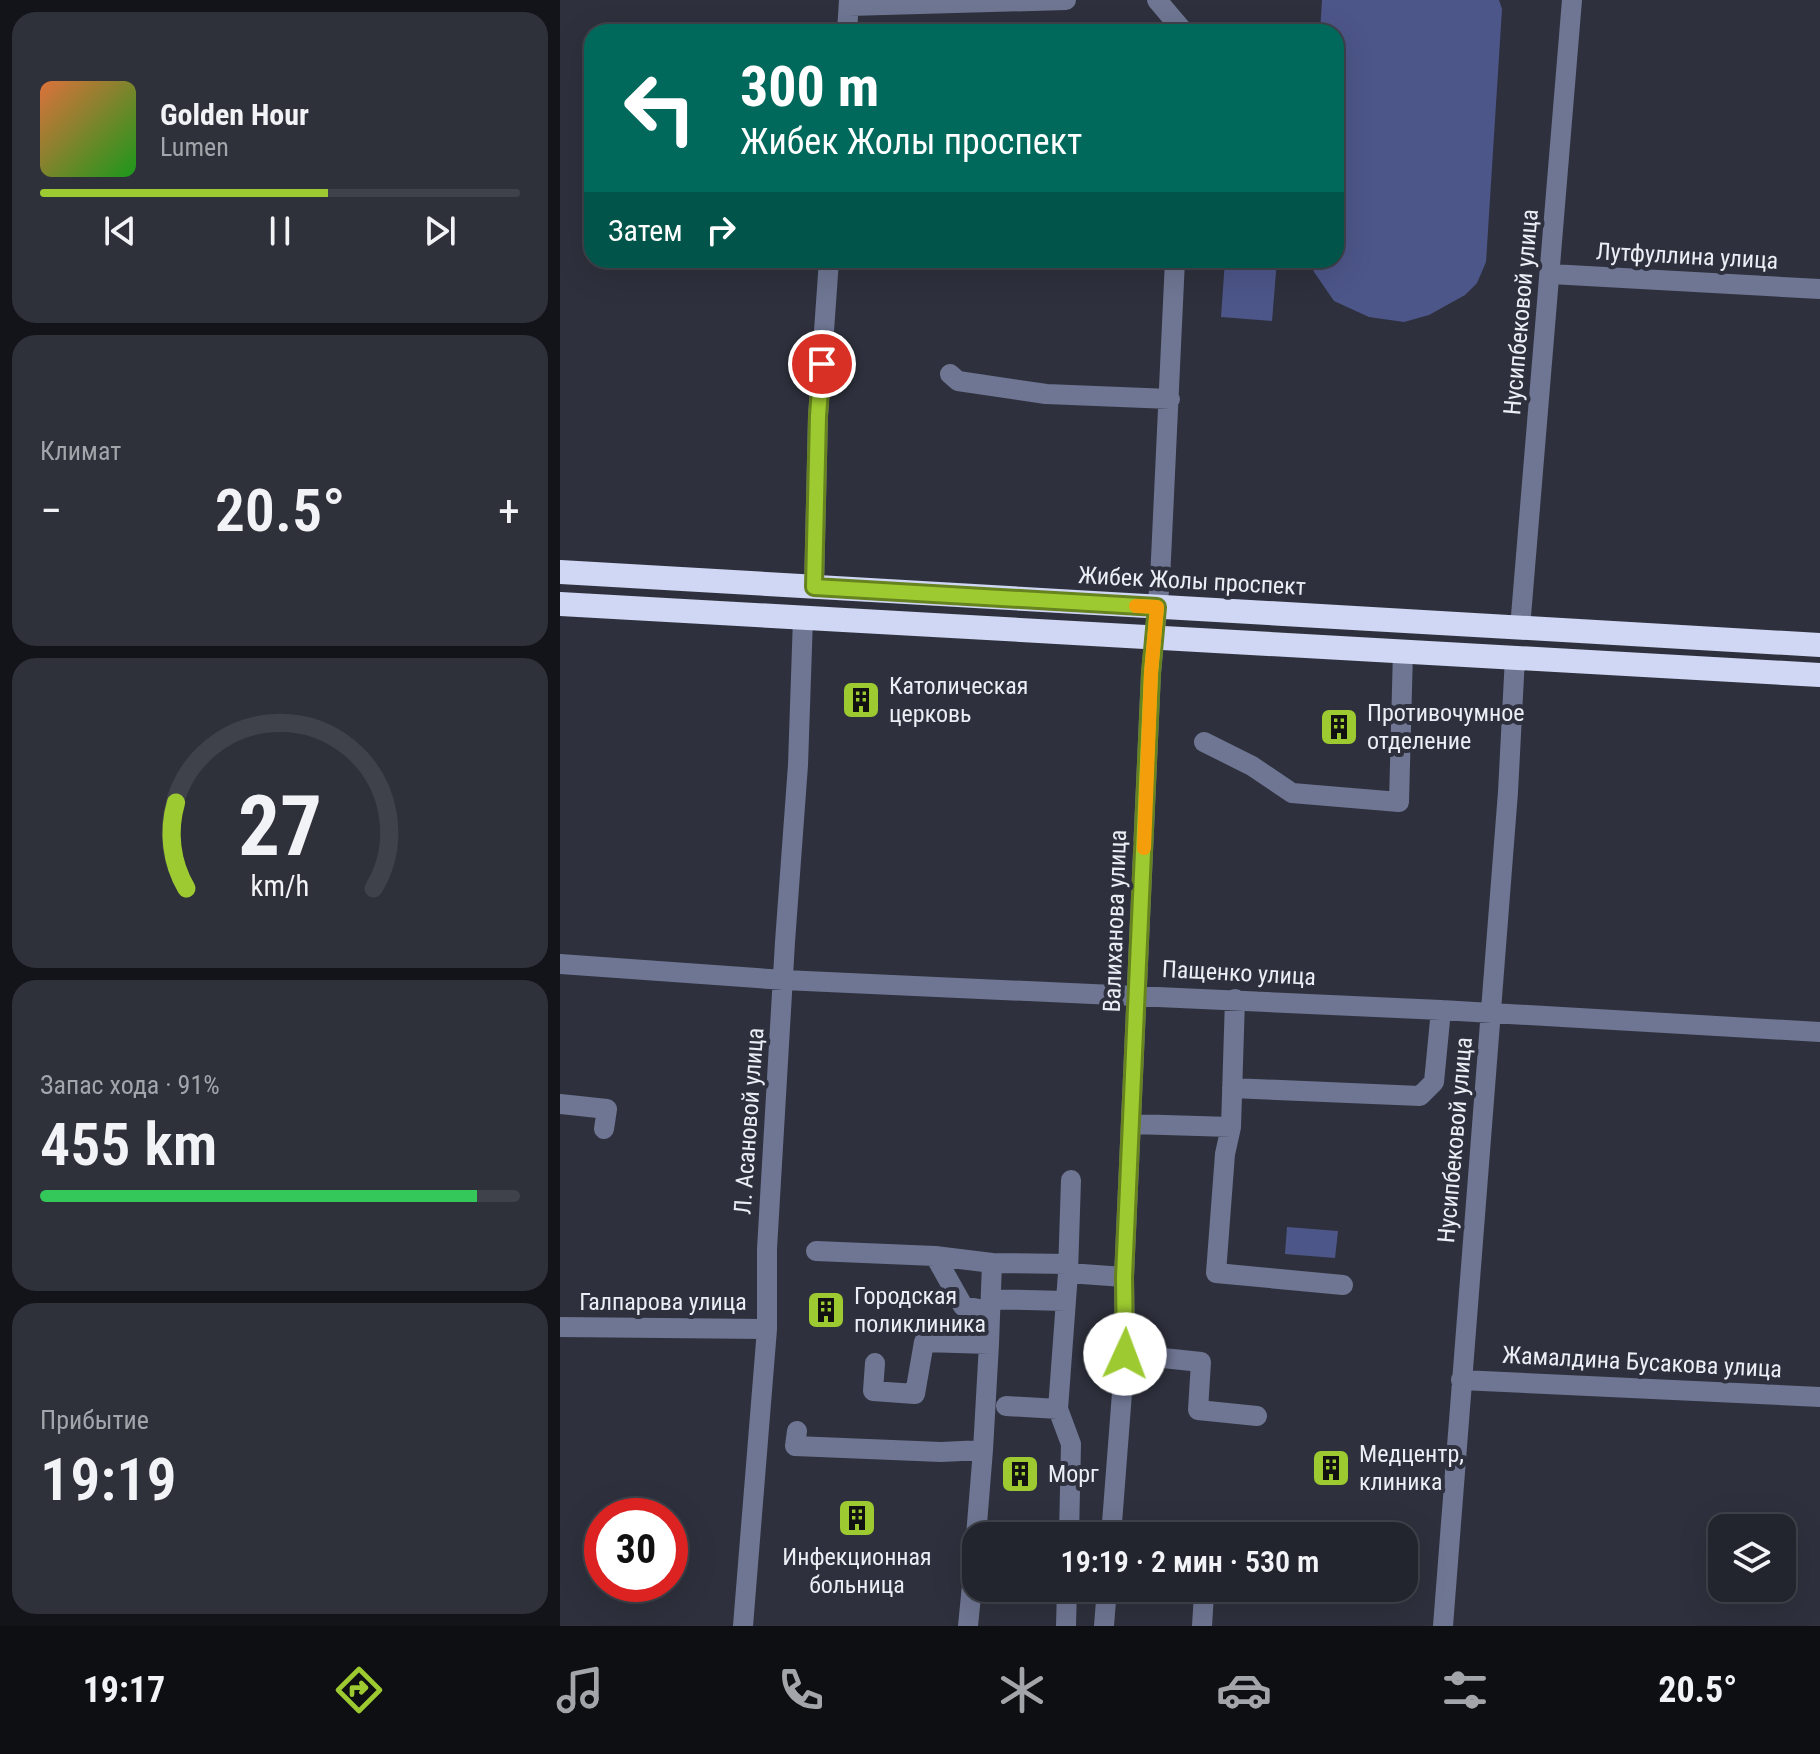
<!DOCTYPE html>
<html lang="ru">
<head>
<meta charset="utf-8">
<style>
  :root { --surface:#22252e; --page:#2e313a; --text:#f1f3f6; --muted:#a2a5aa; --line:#3f424a; --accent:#9dca30 }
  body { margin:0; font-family:"Roboto Condensed",sans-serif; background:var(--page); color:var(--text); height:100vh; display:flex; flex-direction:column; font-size:30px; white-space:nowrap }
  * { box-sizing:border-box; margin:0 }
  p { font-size:26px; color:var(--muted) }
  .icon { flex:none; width:44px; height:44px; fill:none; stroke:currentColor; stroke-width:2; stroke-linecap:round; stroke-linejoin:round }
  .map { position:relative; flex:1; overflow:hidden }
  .panel { display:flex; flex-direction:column; gap:12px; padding:12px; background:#131419; width:560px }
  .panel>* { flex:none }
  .guide { position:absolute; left:24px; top:24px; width:760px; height:244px; border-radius:24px; box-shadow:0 8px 32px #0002,0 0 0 2px var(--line); background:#00695c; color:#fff; overflow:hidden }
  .tools { position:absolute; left:1148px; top:1514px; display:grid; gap:16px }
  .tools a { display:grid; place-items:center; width:88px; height:88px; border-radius:16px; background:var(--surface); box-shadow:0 8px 32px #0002,0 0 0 2px var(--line); font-size:40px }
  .speed { position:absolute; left:24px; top:1498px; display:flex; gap:16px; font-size:40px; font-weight:700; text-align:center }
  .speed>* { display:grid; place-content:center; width:104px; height:104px; border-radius:50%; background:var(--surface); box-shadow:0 8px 32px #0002,0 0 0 2px var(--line); line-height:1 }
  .speed .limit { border:12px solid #d22; background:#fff; color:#111 }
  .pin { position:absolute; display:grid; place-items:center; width:68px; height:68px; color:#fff; margin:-34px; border:4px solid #fff; border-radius:50%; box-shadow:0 2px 8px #0007 }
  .me { position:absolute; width:88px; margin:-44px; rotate:2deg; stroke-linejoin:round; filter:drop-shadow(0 0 6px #0008) }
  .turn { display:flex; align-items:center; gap:28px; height:168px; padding:0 24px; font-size:36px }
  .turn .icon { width:104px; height:104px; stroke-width:2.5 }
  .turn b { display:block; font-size:56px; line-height:68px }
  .then { display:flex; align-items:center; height:76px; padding:0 24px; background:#0003; gap:16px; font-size:30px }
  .big { font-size:60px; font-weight:600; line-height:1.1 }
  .panel .card { flex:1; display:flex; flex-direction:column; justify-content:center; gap:12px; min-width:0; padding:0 28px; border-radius:24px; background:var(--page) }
  .panel .dial { align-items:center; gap:0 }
  .dial svg { height:208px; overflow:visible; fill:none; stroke:var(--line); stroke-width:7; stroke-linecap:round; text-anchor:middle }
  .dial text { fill:var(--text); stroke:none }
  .song { display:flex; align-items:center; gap:24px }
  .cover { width:96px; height:96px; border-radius:12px; background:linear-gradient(135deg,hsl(20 70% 55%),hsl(120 70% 35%)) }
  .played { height:8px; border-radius:4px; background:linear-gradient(90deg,var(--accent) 60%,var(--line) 60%) }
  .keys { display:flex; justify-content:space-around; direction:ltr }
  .heat { display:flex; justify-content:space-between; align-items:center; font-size:44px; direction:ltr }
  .charge { height:12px; border-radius:6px; background:linear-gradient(90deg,#34c759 91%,var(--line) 0) }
  .trip { position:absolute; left:402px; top:1522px; width:456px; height:80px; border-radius:24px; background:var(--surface); box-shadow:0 8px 32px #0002,0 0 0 2px var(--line); font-weight:600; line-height:80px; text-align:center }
  .dock { display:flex; height:128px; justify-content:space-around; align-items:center; background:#0e0f12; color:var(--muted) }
  .dock .icon { width:56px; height:56px }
  .dock .selected { color:var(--accent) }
  .dock b { font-size:36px; color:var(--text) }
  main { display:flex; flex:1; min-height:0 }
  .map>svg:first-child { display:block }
  .green { fill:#4d5689 }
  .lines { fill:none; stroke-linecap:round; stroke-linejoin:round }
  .minor { stroke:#6f7693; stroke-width:20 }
  .highway { stroke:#d0d7f4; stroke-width:24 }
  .route-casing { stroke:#66831f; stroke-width:20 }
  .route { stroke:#9dca30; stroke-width:14 }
  .slow { stroke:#f59e0b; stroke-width:14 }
  .labels { text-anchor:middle; stroke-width:8; stroke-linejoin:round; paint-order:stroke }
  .street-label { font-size:24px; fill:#eceef6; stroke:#2e313d }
  .poi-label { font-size:24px; fill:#eceef6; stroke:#2e313d; text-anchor:start }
</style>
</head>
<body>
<main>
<section class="panel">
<div class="card">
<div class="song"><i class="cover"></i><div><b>Golden Hour</b><p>Lumen</p></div></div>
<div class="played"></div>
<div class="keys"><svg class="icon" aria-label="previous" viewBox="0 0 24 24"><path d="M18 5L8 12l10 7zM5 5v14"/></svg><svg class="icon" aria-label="pause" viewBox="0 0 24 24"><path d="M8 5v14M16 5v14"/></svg><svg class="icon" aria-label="next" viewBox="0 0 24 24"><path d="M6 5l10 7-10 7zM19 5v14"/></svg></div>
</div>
<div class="card"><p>Климат</p>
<div class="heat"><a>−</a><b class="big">20.5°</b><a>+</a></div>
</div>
<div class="card dial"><svg viewBox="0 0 100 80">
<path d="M14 69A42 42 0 1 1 86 69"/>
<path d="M14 69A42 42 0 0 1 10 36" stroke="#9dca30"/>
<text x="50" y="56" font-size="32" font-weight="700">27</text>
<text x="50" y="72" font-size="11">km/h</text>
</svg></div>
<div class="card"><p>Запас хода · 91%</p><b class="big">455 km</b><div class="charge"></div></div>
<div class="card"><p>Прибытие</p><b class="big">19:19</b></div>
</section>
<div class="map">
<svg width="1260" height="1626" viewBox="0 0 1260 1626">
  <rect width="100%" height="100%" fill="#2e313d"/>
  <path class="green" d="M762 0H939L942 9 926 262 917 283 905 295 869 315 844 322 809 317 774 301 754 272 750 260H776V32H760Z
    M665 260H717L712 321 661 317Z
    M727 1227 778 1231 775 1258 725 1254Z"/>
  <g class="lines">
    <path class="minor" d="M597 0 624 32
      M289 6 506 0
      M287 32 289 0
      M991 274 1260 289
      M390 374 398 381 486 394 610 399
      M254 587 258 416 269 260
      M960 628 1012 0
      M644 742 692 766 732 793 839 802 843 651
      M0 964 224 980 881 1010 1260 1032
      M675 999 671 1127 665 1154 656 1273 783 1285
      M672 1088 860 1096 874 1082 881 1010
      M0 1104 47 1109 44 1129
      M572 1124 671 1127
      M511 1180 508 1273 564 1277
      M256 1251 375 1256 432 1263
      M375 1256 403 1306 430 1311
      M508 1273 498 1409 511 1444 509 1536
      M431 1299 505 1301
      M0 1327 207 1329
      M429 1344 432 1263 508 1264
      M565 1354 641 1362 638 1410 697 1416
      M315 1363 313 1391 355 1394 364 1342 429 1344 423 1450
      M901 1380 1260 1397
      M446 1406 498 1409
      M237 1431 235 1446 381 1452 423 1450 416 1536
      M551 1536 565 1354 564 1277 591 673 600 580 615 260
      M183 1626 207 1329V1249L225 942 238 765 243 618
      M408 1626 416 1545
      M506 1626 507 1588
      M544 1626 547 1588
      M642 1626 644 1594 648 1588
      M883 1626 948 792 955 657"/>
    <path class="highway" d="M0 572 1260 645
      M0 604 1260 675"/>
  </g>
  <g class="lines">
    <defs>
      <path id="route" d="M262 364 258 416 254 587 597 607 591 673 564 1277 565 1354"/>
    </defs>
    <use href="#route" class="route-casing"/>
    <use href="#route" class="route"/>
    <path class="slow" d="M576 606 597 607 591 673 584 848"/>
  </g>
  <defs>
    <symbol id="building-square" viewBox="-11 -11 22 22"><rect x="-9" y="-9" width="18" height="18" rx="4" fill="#9dca30" stroke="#2e313d"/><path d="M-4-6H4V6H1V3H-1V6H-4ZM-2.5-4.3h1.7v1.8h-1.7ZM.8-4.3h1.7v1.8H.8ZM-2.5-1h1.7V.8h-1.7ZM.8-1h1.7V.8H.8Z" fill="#111"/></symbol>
  </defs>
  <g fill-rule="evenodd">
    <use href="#building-square" x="279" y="678" width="44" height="44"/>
    <use href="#building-square" x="757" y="705" width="44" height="44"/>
    <use href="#building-square" x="244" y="1288" width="44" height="44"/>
    <use href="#building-square" x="749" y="1446" width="44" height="44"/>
    <use href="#building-square" x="438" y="1452" width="44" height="44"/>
    <use href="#building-square" x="275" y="1496" width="44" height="44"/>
  </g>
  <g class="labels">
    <g class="street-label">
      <text transform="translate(1127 256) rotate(3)" y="8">Лутфуллина улица</text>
      <text transform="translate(961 312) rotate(-85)" y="8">Нусипбековой улица</text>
      <text transform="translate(632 581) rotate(3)" y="8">Жибек Жолы проспект</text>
      <text transform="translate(555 921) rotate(-88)" y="8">Валиханова улица</text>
      <text transform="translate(679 973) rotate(3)" y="8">Пащенко улица</text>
      <text transform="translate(189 1121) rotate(-86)" y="8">Л. Асановой улица</text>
      <text transform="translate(895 1140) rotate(-85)" y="8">Нусипбековой улица</text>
      <text x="103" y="1310">Галпарова улица</text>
      <text transform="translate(1082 1362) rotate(3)" y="8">Жамалдина Бусакова улица</text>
    </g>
    <g class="poi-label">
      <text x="329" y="694">Католическая<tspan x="329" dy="28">церковь</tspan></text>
      <text x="807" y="721">Противочумное<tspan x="807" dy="28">отделение</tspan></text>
      <text x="294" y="1304">Городская<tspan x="294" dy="28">поликлиника</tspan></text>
      <text x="799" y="1462">Медцентр,<tspan x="799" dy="28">клиника</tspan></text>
      <text x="488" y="1482">Морг</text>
      <text x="297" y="1565" text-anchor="middle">Инфекционная<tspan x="297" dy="28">больница</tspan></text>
    </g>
  </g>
</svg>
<div class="tools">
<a><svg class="icon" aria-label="layers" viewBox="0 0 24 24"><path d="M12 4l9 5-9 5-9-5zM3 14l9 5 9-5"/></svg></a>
</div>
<div class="speed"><div class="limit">30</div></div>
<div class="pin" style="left:262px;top:364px;background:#d93025"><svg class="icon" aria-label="arrive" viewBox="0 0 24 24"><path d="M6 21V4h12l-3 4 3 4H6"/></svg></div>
<svg class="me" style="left:565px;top:1354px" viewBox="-20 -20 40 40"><circle r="19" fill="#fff"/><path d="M0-13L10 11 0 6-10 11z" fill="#9dca30"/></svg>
<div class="trip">19:19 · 2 мин · 530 m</div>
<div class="guide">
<div class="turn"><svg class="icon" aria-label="left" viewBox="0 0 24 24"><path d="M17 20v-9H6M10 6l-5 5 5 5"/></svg><div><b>300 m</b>Жибек Жолы проспект</div></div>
<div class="then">Затем<svg class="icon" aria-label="right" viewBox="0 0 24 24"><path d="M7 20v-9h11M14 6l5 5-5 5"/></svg></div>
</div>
</div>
</main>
<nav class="dock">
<b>19:17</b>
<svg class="icon selected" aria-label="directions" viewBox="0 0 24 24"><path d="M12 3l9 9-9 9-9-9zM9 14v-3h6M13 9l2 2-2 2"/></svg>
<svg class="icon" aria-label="music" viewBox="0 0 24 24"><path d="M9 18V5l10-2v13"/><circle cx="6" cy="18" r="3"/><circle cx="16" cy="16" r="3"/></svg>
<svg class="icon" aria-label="phone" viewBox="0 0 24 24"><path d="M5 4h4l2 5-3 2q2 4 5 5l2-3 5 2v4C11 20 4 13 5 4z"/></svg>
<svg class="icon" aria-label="climate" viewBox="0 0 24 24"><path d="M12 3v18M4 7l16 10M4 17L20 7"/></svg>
<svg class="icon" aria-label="car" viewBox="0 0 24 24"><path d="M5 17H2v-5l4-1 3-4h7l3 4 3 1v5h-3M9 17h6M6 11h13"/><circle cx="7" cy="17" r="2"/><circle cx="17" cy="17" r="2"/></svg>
<svg class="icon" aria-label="filters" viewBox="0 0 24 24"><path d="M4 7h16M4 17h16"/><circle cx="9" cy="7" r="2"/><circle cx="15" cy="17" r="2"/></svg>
<b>20.5°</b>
</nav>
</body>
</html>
